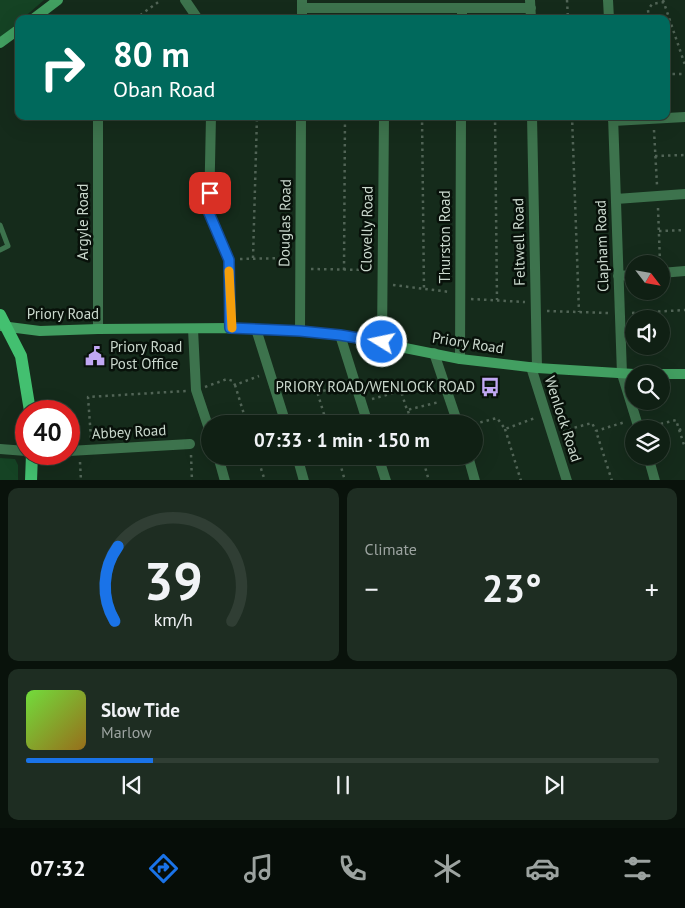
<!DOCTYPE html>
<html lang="en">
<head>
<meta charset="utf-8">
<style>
  :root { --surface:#102014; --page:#1e2d22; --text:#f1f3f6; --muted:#9ca3a0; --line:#303e34; --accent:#1a73e8 }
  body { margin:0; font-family:"PT Sans",sans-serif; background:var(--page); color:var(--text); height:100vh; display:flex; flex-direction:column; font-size:19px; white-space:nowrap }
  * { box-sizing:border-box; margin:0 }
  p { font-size:16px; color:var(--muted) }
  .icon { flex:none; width:28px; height:28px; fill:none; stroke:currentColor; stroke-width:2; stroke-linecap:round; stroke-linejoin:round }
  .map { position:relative; height:480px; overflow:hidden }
  .sheet { display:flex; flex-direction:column; gap:8px; padding:8px; background:#09120b; flex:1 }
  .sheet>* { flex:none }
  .top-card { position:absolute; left:15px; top:15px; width:655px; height:105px; border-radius:10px; box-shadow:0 5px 20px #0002,0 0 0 1px var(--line); background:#00695c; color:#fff; overflow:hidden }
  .needle { width:32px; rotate:121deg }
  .controls { position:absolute; left:625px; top:255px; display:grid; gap:10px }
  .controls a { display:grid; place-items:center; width:45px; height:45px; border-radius:50%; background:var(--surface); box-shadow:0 5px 20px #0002,0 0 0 1px var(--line); font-size:25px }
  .speed { position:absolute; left:15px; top:400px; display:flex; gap:10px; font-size:25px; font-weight:700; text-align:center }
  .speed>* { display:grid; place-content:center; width:65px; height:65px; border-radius:50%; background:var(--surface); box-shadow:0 5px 20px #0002,0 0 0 1px var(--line); line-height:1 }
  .speed .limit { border:8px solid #d22; background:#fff; color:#111 }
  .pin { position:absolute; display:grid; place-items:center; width:42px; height:42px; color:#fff; margin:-21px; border-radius:10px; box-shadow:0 2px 8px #0006 }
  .me { position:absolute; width:55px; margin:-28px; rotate:280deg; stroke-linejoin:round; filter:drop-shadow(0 0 4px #0008) }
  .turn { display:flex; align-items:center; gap:18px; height:105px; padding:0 15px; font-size:22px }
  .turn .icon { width:65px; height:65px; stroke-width:2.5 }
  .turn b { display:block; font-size:35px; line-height:42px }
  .big { font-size:38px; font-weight:700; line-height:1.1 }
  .sheet .widget { flex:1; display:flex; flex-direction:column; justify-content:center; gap:8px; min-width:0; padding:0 18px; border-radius:10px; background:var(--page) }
  .sheet .dial { align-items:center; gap:0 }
  .dial svg { height:130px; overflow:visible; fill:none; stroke:var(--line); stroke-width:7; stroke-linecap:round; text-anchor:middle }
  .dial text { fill:var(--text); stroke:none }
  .song { display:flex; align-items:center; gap:15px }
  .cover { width:60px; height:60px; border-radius:8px; background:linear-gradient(135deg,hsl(100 70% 55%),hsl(40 70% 35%)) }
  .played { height:5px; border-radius:2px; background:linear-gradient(90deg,var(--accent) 20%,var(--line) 20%) }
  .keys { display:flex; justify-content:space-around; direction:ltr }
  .heat { display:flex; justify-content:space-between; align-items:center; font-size:28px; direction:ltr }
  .sheet .tiles { flex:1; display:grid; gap:8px; grid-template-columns:1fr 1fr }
  .widget:last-child { grid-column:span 2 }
  .trip { position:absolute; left:201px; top:415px; width:282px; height:50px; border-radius:25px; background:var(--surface); box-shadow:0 5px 20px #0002,0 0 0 1px var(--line); font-weight:700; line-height:50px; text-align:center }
  .tabs { display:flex; height:80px; justify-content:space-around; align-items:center; background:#060d08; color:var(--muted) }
  .tabs .icon { width:35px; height:35px }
  .tabs .active { color:var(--accent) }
  .tabs b { font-size:22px; color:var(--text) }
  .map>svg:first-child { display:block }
  .green { fill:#154324 }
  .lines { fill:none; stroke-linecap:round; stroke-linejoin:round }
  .path { stroke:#516456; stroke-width:2.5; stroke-dasharray:2.5 4; stroke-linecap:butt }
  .lane { stroke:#3d734d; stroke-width:5 }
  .street { stroke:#3d734d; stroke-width:10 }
  .secondary { stroke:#429f61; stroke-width:10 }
  .primary { stroke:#43c070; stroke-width:12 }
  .route-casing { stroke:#114b97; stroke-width:12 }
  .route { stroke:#1a73e8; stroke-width:9 }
  .slow { stroke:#f59e0b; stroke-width:9 }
  .labels { text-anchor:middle; stroke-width:5; stroke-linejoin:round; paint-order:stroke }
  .street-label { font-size:15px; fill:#cad8cd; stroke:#08110a }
  .poi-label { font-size:15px; fill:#cad8cd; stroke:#08110a; text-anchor:start }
</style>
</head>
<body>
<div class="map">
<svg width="685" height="481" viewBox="0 0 685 481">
  <rect width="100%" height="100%" fill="#152b1b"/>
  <path class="green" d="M0 0H44L22 19H19V22L0 38Z
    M0 458 15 459 18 465V480H0Z"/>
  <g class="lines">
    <path class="path" d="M567 0 568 19
      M663 0 685 65
      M135 19 161 0
      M649 19 648 10 652 4 664 2
      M666 74H685
      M422 116 424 290
      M495 116 497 300
      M572 116 579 312
      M654 130 657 185
      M655 156 685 155
      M658 208 660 262
      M659 231 685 230
      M253 258 257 116
      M240 259 289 258
      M311 269 370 270 372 272
      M344 270 345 116
      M393 285 450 292
      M471 299 525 302
      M547 311 609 313
      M632 313 685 310
      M235 385 247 424
      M205 387 227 379 233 381 235 385 259 376
      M285 391C296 387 307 379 316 388L327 424
      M317 393 344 384
      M372 399 401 391 407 410 439 402
      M408 411 412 424
      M474 424 497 418 505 429 535 418
      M648 427 676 420 685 448
      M505 429 521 481
      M679 430 685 428
      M562 431 592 423 596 431
      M91 438 88 397 186 391
      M191 455 192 481
      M257 456 265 481
      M338 456 345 481
      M422 456 429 481
      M80 462 81 481
      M612 481 596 431 625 422"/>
    <path class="lane" d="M0 225 8 246 0 250"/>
    <path class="street" d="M185 0 198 19
      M530 0 531 19
      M608 0 609 19
      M302 8H531
      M302 19V0
      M462 19V8
      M211 116 209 213 229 260 231 328
      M532 116 537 368
      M613 116 622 374 639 429
      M613 121 685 117
      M616 199 685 194
      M661 273 685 271
      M618 276 634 275
      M98 329V116
      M193 329 196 390 210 432
      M256 329 286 424
      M300 331 301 116
      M340 335 368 424
      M382 342 384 116
      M434 353 458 424
      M460 359 461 116
      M531 367 567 481
      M0 449 26 451
      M69 451 190 444
      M218 456 225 481
      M297 456 304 481
      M378 456 386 481
      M468 456 475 481
      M648 456 655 481"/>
    <path class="secondary" d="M33 19 58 0
      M0 43 19 29
      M1 326 40 331 98 329 231 328 300 331 340 335 460 359 495 363 537 368 634 374
      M661 374H685"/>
    <path class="primary" d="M0 315 21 356 30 411
      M31 481 32 454"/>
  </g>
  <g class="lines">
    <defs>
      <path id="route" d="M210 193 209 213 229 260 230 328 300 331 340 335 382 342"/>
    </defs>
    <use href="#route" class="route-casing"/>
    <use href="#route" class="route"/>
    <path class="slow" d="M229 271 232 328"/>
  </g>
  <defs>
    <symbol id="civic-bare" viewBox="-9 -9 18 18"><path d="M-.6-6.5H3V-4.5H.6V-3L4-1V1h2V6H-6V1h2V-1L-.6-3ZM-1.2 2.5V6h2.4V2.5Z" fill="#c1a8f3" stroke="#08110a" stroke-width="2.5" paint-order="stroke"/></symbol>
    <symbol id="bus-bare" viewBox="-9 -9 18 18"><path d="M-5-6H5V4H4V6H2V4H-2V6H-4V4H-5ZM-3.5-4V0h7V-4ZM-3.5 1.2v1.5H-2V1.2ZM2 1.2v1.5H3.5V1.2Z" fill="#c1a8f3" stroke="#08110a" stroke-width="2.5" paint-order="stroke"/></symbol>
  </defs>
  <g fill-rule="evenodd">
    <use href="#civic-bare" x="81" y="342" width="28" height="28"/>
    <use href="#bus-bare" x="476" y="373" width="28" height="28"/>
  </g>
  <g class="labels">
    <g class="street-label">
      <text transform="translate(83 222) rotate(-90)" y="5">Argyle Road</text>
      <text transform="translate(285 223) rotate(-89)" y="5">Douglas Road</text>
      <text transform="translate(367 229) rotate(-89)" y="5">Clovelly Road</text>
      <text transform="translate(445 237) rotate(-90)" y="5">Thurston Road</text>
      <text transform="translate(519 242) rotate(-91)" y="5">Feltwell Road</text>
      <text transform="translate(602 246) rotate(-92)" y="5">Clapham Road</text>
      <text x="63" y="319">Priory Road</text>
      <text transform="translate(468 343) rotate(9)" y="5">Priory Road</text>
      <text transform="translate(563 419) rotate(72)" y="5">Wenlock Road</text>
      <text transform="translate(129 432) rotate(-3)" y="5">Abbey Road</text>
    </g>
    <g class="poi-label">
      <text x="110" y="352">Priory Road<tspan x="110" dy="17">Post Office</tspan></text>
      <text x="475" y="392" text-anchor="end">PRIORY ROAD/WENLOCK ROAD</text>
    </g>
  </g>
</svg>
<div class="controls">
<a><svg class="needle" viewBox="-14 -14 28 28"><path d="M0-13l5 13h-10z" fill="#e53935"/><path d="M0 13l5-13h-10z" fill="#9ca3a0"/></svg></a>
<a><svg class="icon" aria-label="sound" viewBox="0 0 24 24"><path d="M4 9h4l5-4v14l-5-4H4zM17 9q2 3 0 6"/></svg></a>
<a><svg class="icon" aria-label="search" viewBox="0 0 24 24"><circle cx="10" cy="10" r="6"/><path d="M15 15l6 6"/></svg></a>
<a><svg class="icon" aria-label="layers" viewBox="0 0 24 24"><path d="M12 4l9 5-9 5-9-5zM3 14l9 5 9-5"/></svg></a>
</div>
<div class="speed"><div class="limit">40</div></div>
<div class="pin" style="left:210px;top:193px;background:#d93025"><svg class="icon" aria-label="arrive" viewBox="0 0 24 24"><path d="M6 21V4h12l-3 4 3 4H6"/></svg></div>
<svg class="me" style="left:382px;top:342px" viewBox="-20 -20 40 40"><circle r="17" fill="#1a73e8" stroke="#fff" stroke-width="3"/><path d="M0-11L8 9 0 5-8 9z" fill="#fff"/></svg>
<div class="trip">07:33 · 1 min · 150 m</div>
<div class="top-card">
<div class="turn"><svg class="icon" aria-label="right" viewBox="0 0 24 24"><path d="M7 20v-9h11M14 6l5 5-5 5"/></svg><div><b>80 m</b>Oban Road</div></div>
</div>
</div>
<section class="sheet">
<div class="tiles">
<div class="widget dial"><svg viewBox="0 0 100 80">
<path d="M14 69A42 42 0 1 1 86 69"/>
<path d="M14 69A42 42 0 0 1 16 23" stroke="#1a73e8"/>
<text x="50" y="56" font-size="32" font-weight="700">39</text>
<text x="50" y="72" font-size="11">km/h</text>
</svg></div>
<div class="widget"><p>Climate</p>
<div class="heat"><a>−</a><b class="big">23°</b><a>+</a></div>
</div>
<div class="widget">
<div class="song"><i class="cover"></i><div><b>Slow Tide</b><p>Marlow</p></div></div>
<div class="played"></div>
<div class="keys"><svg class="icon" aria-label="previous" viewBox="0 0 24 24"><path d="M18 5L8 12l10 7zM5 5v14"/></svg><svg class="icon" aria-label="pause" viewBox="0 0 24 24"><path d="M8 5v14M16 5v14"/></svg><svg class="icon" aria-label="next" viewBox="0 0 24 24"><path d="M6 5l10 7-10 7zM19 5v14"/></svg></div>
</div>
</div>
</section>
<nav class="tabs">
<b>07:32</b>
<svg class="icon active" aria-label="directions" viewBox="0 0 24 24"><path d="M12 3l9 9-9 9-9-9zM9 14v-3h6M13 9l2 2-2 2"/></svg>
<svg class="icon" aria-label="music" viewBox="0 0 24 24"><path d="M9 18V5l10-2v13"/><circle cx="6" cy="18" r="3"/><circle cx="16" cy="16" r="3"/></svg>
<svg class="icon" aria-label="phone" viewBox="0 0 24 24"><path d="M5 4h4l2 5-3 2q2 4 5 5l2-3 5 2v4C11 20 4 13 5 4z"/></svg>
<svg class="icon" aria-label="climate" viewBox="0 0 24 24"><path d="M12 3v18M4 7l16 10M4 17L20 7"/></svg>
<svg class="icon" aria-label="car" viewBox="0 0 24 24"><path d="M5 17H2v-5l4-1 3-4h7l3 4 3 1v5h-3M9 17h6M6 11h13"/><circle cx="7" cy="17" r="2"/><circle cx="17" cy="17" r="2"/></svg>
<svg class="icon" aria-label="filters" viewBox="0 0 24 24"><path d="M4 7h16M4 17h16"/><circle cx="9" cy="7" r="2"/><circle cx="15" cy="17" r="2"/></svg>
</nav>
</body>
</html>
